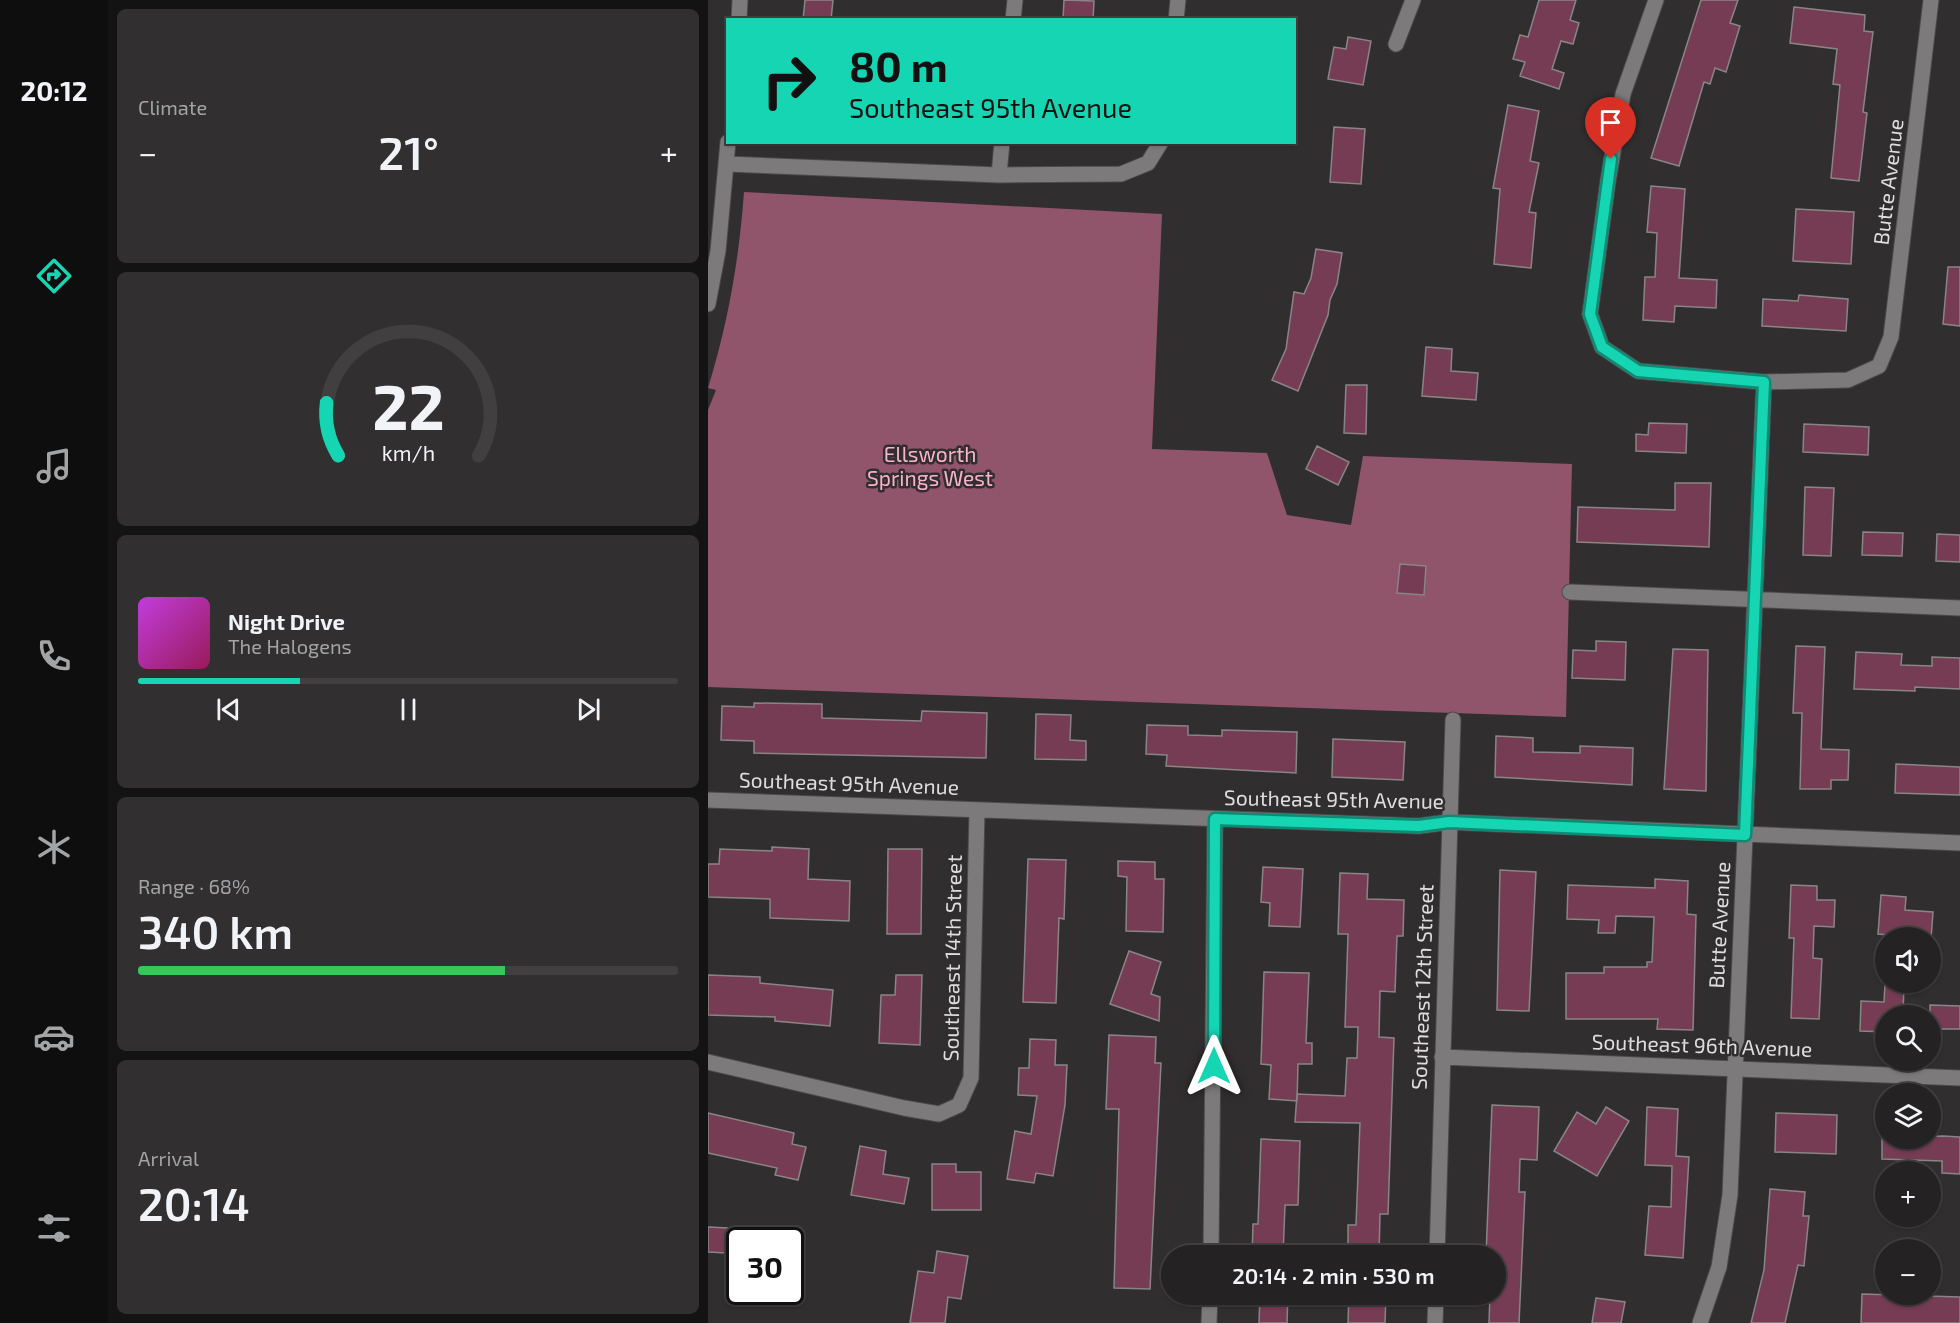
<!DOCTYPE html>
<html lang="en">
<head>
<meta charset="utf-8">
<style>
  :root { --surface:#252223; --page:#312f30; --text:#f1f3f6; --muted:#a3a4a6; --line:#423f41; --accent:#16d5b3 }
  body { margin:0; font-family:"Exo 2",sans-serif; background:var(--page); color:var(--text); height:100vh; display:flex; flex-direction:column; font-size:22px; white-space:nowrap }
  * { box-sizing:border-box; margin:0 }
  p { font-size:20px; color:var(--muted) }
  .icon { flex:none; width:33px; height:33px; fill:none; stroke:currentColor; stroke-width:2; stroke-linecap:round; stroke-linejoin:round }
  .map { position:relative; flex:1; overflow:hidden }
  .drawer { display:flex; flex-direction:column; gap:9px; padding:9px; background:#141313; width:600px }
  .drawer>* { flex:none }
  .top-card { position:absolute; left:18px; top:18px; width:570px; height:126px; border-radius:0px; box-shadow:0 2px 4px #0004,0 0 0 2px var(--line); background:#16d5b3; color:#111; overflow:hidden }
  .controls { position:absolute; left:1167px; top:927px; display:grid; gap:12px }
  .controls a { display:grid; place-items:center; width:66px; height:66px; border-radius:50%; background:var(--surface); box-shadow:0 2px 4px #0004,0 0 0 2px var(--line); font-size:30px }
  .speed { position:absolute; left:18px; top:1227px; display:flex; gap:12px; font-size:30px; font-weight:700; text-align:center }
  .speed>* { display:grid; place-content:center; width:78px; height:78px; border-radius:50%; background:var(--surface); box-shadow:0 2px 4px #0004,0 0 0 2px var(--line); line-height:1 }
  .speed .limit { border:3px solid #111; border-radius:9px; background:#fff; color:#111 }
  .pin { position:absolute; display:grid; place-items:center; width:51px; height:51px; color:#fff; margin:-62px -26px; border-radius:50% 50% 50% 0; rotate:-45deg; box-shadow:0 0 6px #0007 }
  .pin .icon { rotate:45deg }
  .me { position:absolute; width:66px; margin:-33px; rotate:0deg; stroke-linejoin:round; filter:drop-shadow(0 0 4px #0008) }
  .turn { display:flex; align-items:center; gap:21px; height:126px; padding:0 24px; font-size:27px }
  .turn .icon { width:78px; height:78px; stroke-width:2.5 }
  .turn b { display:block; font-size:42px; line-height:51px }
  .big { font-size:45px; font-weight:600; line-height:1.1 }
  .drawer .widget { flex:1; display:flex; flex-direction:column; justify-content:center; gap:9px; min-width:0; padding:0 21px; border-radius:9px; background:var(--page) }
  .drawer .dial { align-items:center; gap:0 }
  .dial svg { height:156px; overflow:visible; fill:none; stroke:var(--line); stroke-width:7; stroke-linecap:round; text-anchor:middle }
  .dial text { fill:var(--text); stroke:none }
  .song { display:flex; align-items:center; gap:18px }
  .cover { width:72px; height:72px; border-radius:9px; background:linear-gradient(135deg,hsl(290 70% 55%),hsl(330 70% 35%)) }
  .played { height:6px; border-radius:3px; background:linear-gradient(90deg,var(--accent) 30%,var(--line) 30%) }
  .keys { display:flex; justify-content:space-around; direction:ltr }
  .heat { display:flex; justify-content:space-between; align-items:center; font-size:33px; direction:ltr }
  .charge { height:9px; border-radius:4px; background:linear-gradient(90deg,#34c759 68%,var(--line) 0) }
  .trip { position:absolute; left:453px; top:1245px; width:345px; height:60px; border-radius:30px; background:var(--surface); box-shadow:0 2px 4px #0004,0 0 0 2px var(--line); font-weight:600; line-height:60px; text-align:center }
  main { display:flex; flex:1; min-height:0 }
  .tab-bar { display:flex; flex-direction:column; width:108px; justify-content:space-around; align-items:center; background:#0f0e0e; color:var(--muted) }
  .tab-bar .icon { width:42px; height:42px }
  .tab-bar .active { color:var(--accent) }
  .tab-bar b { font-size:27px; color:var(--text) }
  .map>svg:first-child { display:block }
  .forest { fill:#90546b }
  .building { fill:#753c53; stroke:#898586; stroke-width:1.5 }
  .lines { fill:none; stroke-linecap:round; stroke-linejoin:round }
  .minor-casing { stroke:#4c4a4a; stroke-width:17 }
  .tertiary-casing { stroke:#4c4a4a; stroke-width:17 }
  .minor { stroke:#7d7a7b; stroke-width:15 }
  .tertiary { stroke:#7d7a7b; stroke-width:15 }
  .route-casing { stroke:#0e8a74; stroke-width:15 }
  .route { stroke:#16d5b3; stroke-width:10 }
  .labels { text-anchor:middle; stroke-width:5; stroke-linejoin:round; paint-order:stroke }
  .street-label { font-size:21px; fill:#dfdddd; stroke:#312e2f }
  .park-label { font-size:21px; fill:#fcb2cd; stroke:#312e2f }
</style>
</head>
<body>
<main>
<nav class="tab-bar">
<b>20:12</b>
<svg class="icon active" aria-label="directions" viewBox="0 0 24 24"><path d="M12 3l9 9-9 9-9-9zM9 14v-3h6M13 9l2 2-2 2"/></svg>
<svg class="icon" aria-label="music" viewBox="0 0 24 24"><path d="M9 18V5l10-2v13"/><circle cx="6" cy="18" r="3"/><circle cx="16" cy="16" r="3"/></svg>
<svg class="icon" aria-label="phone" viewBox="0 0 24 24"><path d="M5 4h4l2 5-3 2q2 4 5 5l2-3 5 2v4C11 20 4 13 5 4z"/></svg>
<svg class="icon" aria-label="climate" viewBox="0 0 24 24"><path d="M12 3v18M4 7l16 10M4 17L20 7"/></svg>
<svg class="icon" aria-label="car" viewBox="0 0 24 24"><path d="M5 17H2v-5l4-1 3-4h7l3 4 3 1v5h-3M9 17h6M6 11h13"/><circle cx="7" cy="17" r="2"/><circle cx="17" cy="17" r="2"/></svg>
<svg class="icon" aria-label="filters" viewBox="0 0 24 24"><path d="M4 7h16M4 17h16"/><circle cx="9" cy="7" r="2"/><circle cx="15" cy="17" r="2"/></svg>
</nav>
<section class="drawer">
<div class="widget"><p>Climate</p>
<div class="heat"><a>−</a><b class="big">21°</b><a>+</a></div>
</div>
<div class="widget dial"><svg viewBox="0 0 100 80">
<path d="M14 69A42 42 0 1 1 86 69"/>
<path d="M14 69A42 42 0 0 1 8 42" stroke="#16d5b3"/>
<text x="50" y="56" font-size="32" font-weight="700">22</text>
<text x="50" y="72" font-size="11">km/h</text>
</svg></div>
<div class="widget">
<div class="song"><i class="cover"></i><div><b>Night Drive</b><p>The Halogens</p></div></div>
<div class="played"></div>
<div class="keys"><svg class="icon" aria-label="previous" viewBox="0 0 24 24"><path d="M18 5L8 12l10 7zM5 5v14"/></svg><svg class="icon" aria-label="pause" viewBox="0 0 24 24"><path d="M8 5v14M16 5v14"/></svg><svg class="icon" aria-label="next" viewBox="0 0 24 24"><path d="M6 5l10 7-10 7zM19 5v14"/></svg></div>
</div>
<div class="widget"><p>Range · 68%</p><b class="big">340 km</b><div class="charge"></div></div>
<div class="widget"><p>Arrival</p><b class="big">20:14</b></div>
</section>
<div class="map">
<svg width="1252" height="1323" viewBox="0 0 1252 1323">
  <rect width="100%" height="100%" fill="#312e2f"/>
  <path class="forest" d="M36 192 454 214 444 449 559 453 579 515 643 525 655 456 864 464 858 717 0 687V410L8 390 0 388C20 323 31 260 36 192Z"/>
  <path class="building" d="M97 0H125L123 20H95Z
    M356 0 386 1 385 20H355Z
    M831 0H868L862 20 871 23 865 44 853 41 844 69 856 73 851 89 812 76 817 62 805 59 812 35 820 37Z
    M993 0H1030L1022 23 1032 26 1018 72 1007 68 1002 84 996 82 971 166 943 158Z
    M1086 7 1157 15 1156 31 1165 32 1155 112 1159 113 1151 181 1123 178 1132 85 1125 84 1129 49 1082 43Z
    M640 37 663 41 655 85 620 79 626 47 638 49Z
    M800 105 831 111 822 161 831 163 821 212 828 213 823 268 786 264 792 189 785 188Z
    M626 127 657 129 653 184 622 182Z
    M943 186 977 189 971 278 1009 280 1008 308 967 306 966 322 935 320 937 277H947L949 233 939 232Z
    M1088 209 1146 212 1143 264 1085 261Z
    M608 249 634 253 629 284 622 300 620 315 590 391 564 380 578 349 586 292 596 294 603 278Z
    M1240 267H1252V326L1235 324Z
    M1091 295 1140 299 1138 331 1054 326 1055 299 1090 301Z
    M718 347 744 349 743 371 770 373 768 400 714 396Z
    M638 385H659L658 434 636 433Z
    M941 423 979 424 978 453 928 451V434L940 435Z
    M1096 424 1161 427 1160 455 1095 452Z
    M609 446 641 462 630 485 598 469Z
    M967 483H1003L1001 547 869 542 870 507 967 510Z
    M1097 487 1126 488 1123 556 1095 555Z
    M1155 532 1195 533 1194 556 1154 555Z
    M1229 534 1252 535V562L1228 561Z
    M692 564 718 566 716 595 689 593Z
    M888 641 918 642 917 680 864 678 865 650 888 651Z
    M1088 646 1117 647 1113 749 1141 750 1140 780H1123V789H1092L1094 713H1085Z
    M965 649 1000 650 998 791 956 789Z
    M1148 652 1194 654 1193 665 1224 666V657L1252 658V689L1207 687V691L1146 689Z
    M46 703 114 704V718L213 721 214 711 279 713 278 758 46 753V741L13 740 14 706 46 707Z
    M328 714 363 715 362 740 378 741V760L327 759Z
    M439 725 480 726V735L514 736V730L589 732 588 773 458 766 459 755 438 754Z
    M788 736 825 738V752L872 753V746L925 748 924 785 787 777Z
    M625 739 697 742 695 780 624 777Z
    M1188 764 1252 767V795L1187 793Z
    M64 847 101 849 100 879 142 881 141 921 62 918V899L0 897V864H11L12 849 64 851Z
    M180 849H214L213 934H179Z
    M320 859 358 860 356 919 351 918 348 1003 315 1002Z
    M410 861 447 862V879H456L455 932 418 931 419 877 410 876Z
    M555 867 595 869 592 927 561 926 562 903 553 902Z
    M792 870 828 872 821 1011 789 1010Z
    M632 873 660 874 659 899 696 900 695 936H689L687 992 672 991 671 1037 686 1038 680 1214H672L671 1256H640V1225H648L652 1123 587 1122 589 1094 637 1096 639 1058H649L650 1027H637L640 934H630Z
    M947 879 980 881 979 914 988 915 985 1030 949 1029 950 1019H858V973H896V967H939V962H944L946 917 908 916 907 933H890L891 920 859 919 860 885 947 888Z
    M1083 885 1109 886V900H1127L1126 927 1106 926 1105 958 1114 959 1111 1019 1083 1018 1086 938H1081Z
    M1173 895 1198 897 1197 910 1225 912 1223 939 1170 934Z
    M421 951 453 962 443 994 452 997 451 1021 402 1004Z
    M556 972 601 973 598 1043H604V1064H590L589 1101 561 1099 563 1065 553 1064Z
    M0 975 52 977V983L125 990 122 1026 67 1021V1017L0 1015Z
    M188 975H214L212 1045 171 1043 173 995H187Z
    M1177 984H1196L1195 1016H1178V1032L1152 1031 1153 1001 1176 1002Z
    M1222 1005 1252 1006V1029H1222Z
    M401 1035 448 1037 447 1063H453L442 1289 406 1288 411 1109H398Z
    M322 1039 348 1040 347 1065H359L357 1105 345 1176 328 1173 326 1183 299 1179 307 1131 323 1134 329 1096 310 1095 311 1068H321Z
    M784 1105 831 1107 829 1160 812 1159 811 1192H817L811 1323H781L782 1294H788V1256H778Z
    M898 1107 921 1121 889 1176 846 1151 869 1112 888 1124Z
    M939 1107 970 1109 968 1156 981 1157 975 1258 937 1255 941 1206 963 1207 964 1166 937 1165Z
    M0 1113 86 1133 84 1144 98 1147 90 1180 67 1175 69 1168 0 1153Z
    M1068 1113 1129 1115 1128 1154 1067 1152Z
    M1235 1136 1252 1137V1174L1234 1173V1161L1174 1159V1138Z
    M553 1139 592 1141 590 1205H577L575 1256H544L545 1224H550Z
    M152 1146 178 1151 175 1174 201 1178 196 1204 143 1195Z
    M224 1164H248V1172H273V1210H224Z
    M1062 1189 1097 1192 1095 1216H1101L1096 1266 1090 1265 1077 1323H1043L1056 1270Z
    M0 1227 20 1228 18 1253 0 1252Z
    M229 1251 260 1256 253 1299 240 1297 237 1323H202L210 1271 226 1273Z
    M552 1294H580L579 1323H551Z
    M641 1294H678L677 1323H640Z
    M1154 1294 1252 1297V1323H1153Z
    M888 1298 917 1302 913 1323H884Z"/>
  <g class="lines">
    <defs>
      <path id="minor" d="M948 0 915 94 900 181 882 314 894 347 930 371 1056 382 1140 380 1171 366 1183 337 1223 0
        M305 20 307 0
        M468 20 470 0
        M688 44 705 0
        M19 164 291 175 413 174 440 163 453 142
        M291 175 294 142
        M862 592 1252 608
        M0 800 711 826 741 822 1252 843
        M734 1057 1252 1078
        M0 1062 196 1108 231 1114 251 1105 263 1078 269 810
        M503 1256 507 819
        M729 1256 745 720
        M501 1323 502 1294
        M727 1323 728 1294
        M992 1323 1011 1267 1022 1195 1056 382"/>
      <path id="tertiary" d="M31 20 32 0
        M0 304 10 251 20 142"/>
    </defs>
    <use href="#minor" class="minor-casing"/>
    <use href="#tertiary" class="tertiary-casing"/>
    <use href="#minor" class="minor"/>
    <use href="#tertiary" class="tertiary"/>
  </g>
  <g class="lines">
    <defs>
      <path id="route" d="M506 1066 507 819 711 826 741 822 1037 835 1056 382 930 371 894 347 882 314 903 159"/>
    </defs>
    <use href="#route" class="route-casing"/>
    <use href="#route" class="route"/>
  </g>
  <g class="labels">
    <g class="street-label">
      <text transform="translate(1181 182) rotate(-83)" y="7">Butte Avenue</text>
      <text transform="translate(141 784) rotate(2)" y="7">Southeast 95th Avenue</text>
      <text transform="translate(626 800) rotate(1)" y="7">Southeast 95th Avenue</text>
      <text transform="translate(1012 925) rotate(-87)" y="7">Butte Avenue</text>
      <text transform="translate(245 958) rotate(-89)" y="7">Southeast 14th Street</text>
      <text transform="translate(715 987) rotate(-88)" y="7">Southeast 12th Street</text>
      <text transform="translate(994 1046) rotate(2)" y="7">Southeast 96th Avenue</text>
    </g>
    <g class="park-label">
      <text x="222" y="462">Ellsworth<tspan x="222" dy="24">Springs West</tspan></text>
    </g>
  </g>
</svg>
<div class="controls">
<a><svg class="icon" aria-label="sound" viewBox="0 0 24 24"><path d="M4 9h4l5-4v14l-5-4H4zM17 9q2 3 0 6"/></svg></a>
<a><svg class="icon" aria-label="search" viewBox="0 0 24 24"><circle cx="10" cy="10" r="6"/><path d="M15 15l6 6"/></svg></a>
<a><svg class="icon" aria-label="layers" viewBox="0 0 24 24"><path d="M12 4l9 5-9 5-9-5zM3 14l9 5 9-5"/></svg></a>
<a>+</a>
<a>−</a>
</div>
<div class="speed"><div class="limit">30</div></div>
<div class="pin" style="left:903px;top:159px;background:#d93025"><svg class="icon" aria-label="arrive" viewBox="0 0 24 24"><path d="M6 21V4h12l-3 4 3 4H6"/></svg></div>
<svg class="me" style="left:506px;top:1066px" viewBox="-20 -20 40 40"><path d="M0-17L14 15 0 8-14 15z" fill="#16d5b3" stroke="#fff" stroke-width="4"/></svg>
<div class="trip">20:14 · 2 min · 530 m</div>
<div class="top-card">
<div class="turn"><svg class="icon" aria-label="right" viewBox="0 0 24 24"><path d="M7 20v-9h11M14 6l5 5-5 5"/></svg><div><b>80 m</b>Southeast 95th Avenue</div></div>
</div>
</div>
</main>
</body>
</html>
